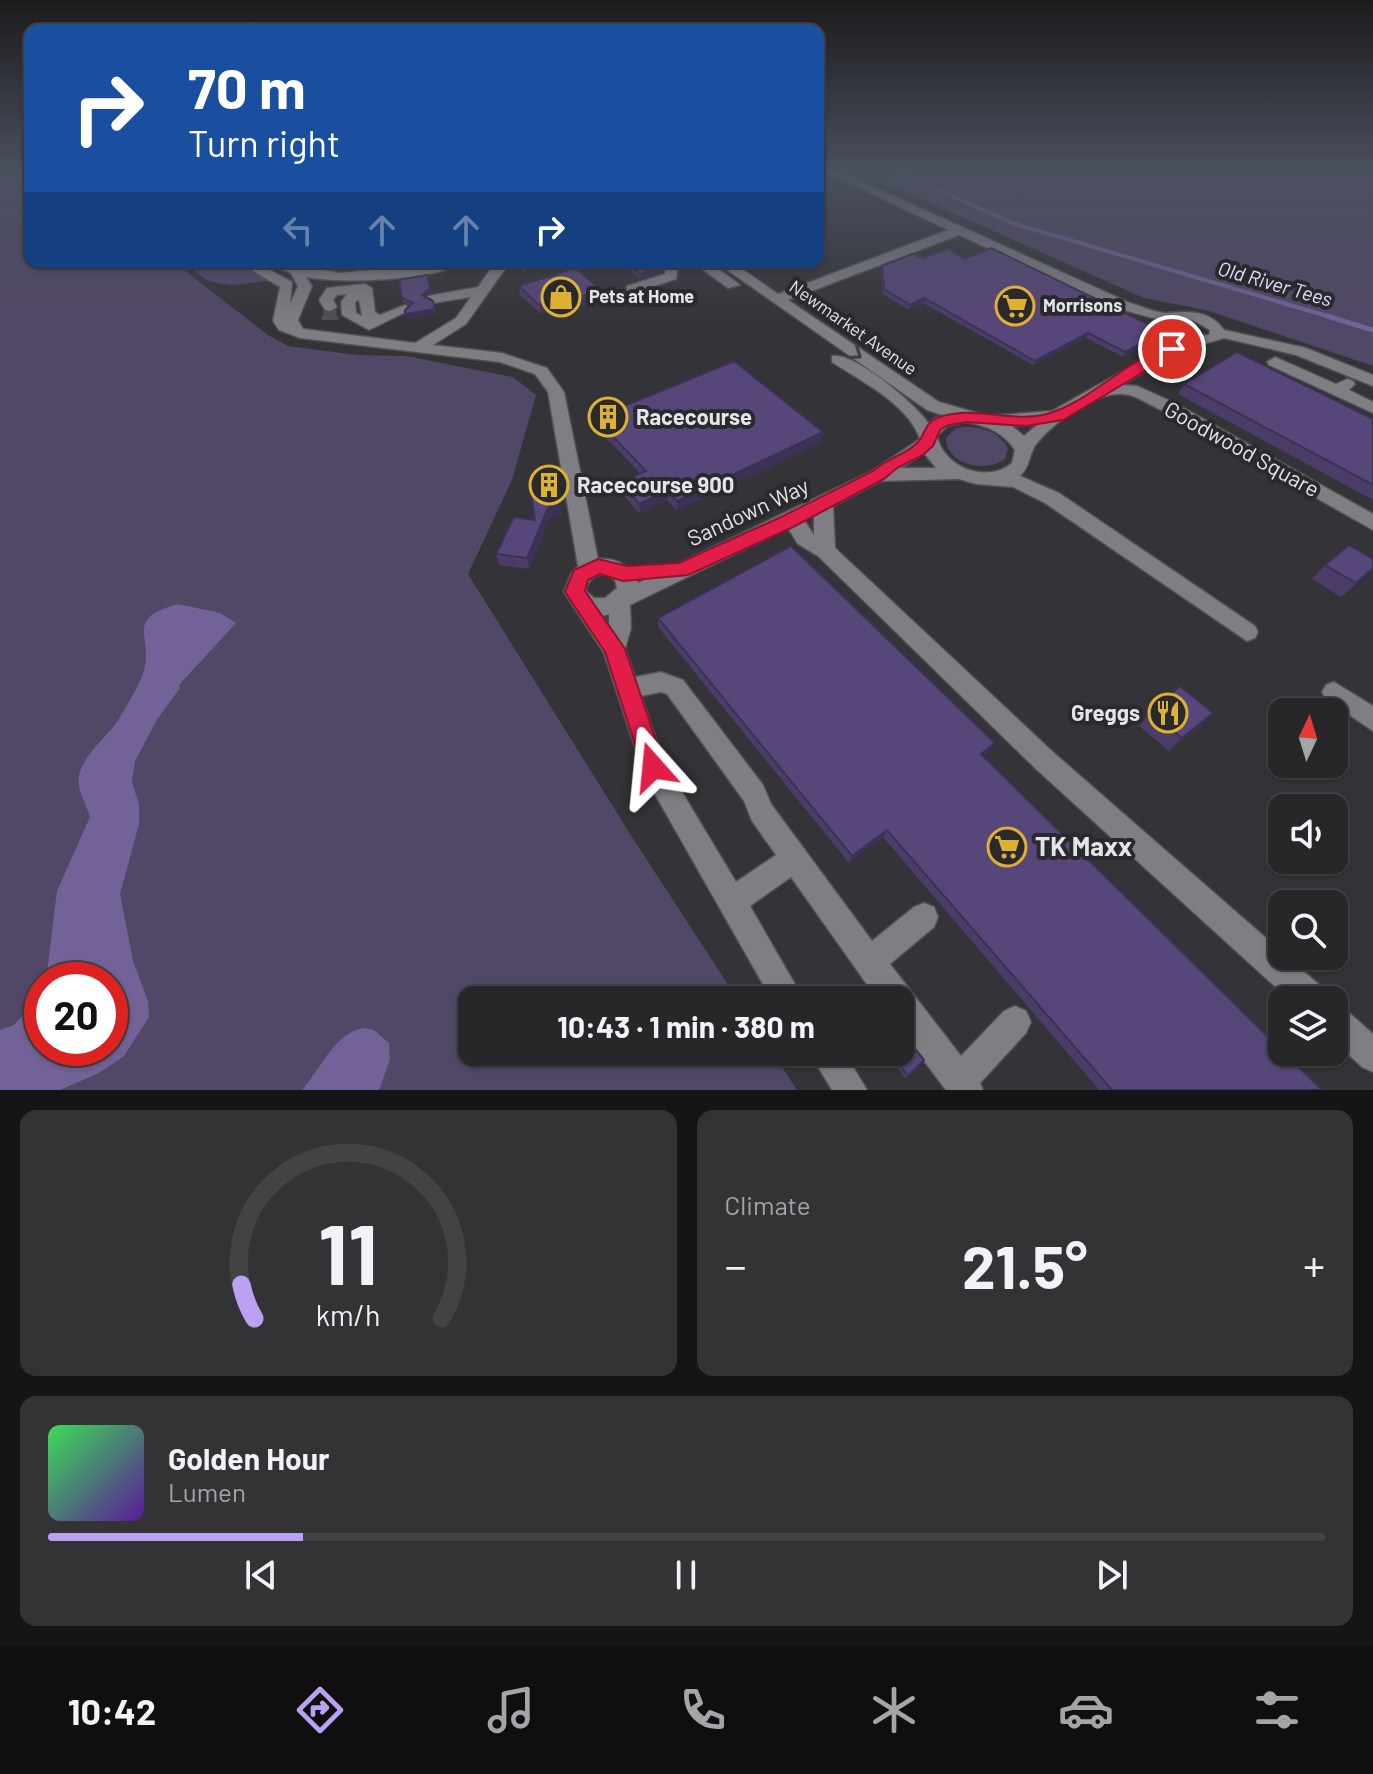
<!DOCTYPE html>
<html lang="en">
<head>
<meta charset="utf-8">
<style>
  :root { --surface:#272629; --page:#333235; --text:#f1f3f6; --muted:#a4a5a8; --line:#434346; --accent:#bca0f2 }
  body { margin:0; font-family:Barlow,sans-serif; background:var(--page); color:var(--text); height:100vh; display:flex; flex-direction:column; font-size:30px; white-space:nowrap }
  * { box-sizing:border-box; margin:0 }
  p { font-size:26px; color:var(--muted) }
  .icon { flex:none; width:44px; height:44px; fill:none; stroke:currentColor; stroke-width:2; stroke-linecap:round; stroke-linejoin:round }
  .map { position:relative; height:1090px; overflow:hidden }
  .panel { display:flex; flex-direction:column; gap:20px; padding:20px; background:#151517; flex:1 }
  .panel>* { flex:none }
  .guide { position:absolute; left:24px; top:24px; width:800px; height:244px; border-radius:16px; box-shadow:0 2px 6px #0004,0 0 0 2px var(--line); background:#1a4fa0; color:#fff; overflow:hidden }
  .needle { width:52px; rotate:4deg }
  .tools { position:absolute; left:1268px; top:698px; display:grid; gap:16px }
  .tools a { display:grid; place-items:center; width:80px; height:80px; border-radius:16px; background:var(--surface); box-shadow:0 2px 6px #0004,0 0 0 2px var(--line); font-size:40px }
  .speed { position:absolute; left:24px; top:962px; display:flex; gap:16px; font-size:40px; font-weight:700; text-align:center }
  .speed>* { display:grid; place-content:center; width:104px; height:104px; border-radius:50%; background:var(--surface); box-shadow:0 2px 6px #0004,0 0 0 2px var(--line); line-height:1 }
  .speed .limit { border:12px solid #d22; background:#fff; color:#111 }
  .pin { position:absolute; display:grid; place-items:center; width:68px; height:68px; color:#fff; margin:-34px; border:4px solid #fff; border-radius:50%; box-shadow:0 2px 8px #0007 }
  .me { position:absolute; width:88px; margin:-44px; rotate:342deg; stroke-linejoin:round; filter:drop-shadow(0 0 6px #0008) }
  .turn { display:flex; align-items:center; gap:28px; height:168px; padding:0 32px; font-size:36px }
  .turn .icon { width:104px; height:104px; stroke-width:2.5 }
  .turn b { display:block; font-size:56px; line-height:68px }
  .lanes { display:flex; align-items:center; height:76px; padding:0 32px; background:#0003; justify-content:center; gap:40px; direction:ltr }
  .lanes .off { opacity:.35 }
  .big { font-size:60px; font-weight:700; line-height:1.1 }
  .panel .card { flex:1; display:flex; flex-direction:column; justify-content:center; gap:12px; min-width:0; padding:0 28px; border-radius:16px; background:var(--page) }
  .panel .dial { align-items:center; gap:0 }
  .dial svg { height:208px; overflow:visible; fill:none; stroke:var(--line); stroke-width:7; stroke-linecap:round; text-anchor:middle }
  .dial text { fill:var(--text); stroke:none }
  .song { display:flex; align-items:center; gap:24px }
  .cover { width:96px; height:96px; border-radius:12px; background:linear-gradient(135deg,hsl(130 70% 55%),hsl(270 70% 35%)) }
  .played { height:8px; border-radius:4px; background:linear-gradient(90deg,var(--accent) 20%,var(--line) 20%) }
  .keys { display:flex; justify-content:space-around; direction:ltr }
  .heat { display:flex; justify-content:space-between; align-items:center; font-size:44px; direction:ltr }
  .panel .tiles { flex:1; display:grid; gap:20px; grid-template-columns:1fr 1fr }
  .card:last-child { grid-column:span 2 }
  .trip { position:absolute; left:458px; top:986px; width:456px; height:80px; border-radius:16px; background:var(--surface); box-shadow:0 2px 6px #0004,0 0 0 2px var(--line); font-weight:700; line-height:80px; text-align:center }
  .tab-bar { display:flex; height:128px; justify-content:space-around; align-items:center; background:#100f10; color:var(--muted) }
  .tab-bar .icon { width:56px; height:56px }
  .tab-bar .on { color:var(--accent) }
  .tab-bar b { font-size:36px; color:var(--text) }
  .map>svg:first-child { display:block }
  .green { fill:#514767; fill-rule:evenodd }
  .water { fill:#726297 }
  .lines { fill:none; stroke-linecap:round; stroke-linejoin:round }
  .stream-far1 { stroke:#726297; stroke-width:4 }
  .stream { stroke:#726297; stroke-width:5 }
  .minor-tunnel-far1 { stroke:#4f4e51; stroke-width:13; stroke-dasharray:13 6; stroke-linecap:butt }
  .minor-tunnel { stroke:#4f4e51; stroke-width:17; stroke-dasharray:17 8; stroke-linecap:butt }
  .minor-casing { stroke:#505053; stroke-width:3 }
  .minor { fill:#7f7e83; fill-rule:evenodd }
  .wall { fill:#4b3c68 }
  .shaded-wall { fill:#3d3155 }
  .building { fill:#574679; stroke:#3d3155; stroke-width:2 }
  .oneway { stroke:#3f3e42 }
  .route { fill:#e11d48; stroke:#92132f; stroke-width:2 }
  .labels { text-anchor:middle; stroke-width:8; stroke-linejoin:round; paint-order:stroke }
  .far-poi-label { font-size:18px; font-weight:bold; fill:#e5e5e7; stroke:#2a292d; text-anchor:start }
  .far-street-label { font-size:18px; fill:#e5e5e7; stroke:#2a292d }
  .far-water-label { font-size:20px; font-style:italic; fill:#e4dbfc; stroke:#2a292d }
  .poi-label { font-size:22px; font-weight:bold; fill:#e5e5e7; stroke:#2a292d; text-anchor:start }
  .street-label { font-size:22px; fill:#e5e5e7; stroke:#2a292d }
  .near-poi-label { font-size:26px; font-weight:bold; fill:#e5e5e7; stroke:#2a292d; text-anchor:start }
</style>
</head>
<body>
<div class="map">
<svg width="1373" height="1090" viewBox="0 0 1373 1090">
  <rect width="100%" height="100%" fill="#343337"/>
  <path class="green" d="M0 171H30V262H174L268 335 288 346 357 355 406 356 513 377 536 395 512 480 468 574 632 837 738 1000H472V1052H772L797 1090H0ZM42 980H110V1048H42Z
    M859 171 1373 173V366L1206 310 1144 298Z
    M186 262H234L273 280C236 284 213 294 186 262Z
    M962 427C981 426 1000 431 1008 449L1005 459C986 473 947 466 946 438L955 429Z"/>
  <path class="water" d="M178 604 220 613 236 623 179 685 180 688 158 718 135 761 132 782 139 804V824L120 894 133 961 148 1001 149 1017 124 1056 99 1073 60 1090H0V1030L14 1025 42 993V1048H110V980H46L57 891 90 817C86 803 76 789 79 775 84 754 107 737 119 719 126 707 134 694 140 681 160 639 118 620 178 604Z
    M364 1028 374 1030 389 1043 390 1060 379 1090H302C320 1070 335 1032 364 1028Z"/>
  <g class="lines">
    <path class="stream-far1" d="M897 171 1012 223 1334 318"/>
    <path class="stream" d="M1327 316 1373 330"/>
    <path class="minor-tunnel-far1" d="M330 307V318"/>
    <path class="minor-tunnel" d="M330 316V320"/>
    <defs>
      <path id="minor" d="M824 171H838L1130 303C1141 306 1156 313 1167 313 1188 311 1210 310 1224 330L1306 348 1373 375V386L1296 355 1224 338 1177 352 1122 385 1137 386 1175 403 1373 514V530L1163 411C1152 406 1140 398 1129 395 1098 388 1056 421 1037 443 1028 454 1031 466 1020 476L1059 493 1255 626 1258 632 1255 638 1247 641 1045 503 1013 487 976 484 959 479 881 481 833 506 835 548 1054 753 1282 952V956H1286L1324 989 1328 1000H1290L1036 769 818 556 798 544 788 528 630 605 631 628 625 649 635 677 661 672 683 680 763 785 771 804 872 941 914 907 924 903 934 907 938 917 934 927 890 964 961 1056 1004 1011 1015 1006 1026 1011 1031 1022 1026 1033 980 1083 983 1090H946L900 1029V1000H878L791 877 750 906 804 1000H772L644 775 604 653 564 592 571 574 578 566 548 392 535 374 500 362 300 338 279 330 273 321 280 287 238 262H255L292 282 290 304 298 286 291 273 264 262H284L339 273 463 262C436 281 339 284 306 277L312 286 298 320 303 329 415 343 456 318 471 297 433 303 426 299 428 296 478 287 496 262H510L466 324 433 345 502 353 547 368 564 392 598 559C617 557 630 566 638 583L872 471 920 439C908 404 862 382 832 362V356C854 351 917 405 929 424L935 418 945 416 927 410 716 262H732L778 294 948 230ZM959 235 1120 309 1160 320 1158 323 1170 337 1181 342 1167 346 1052 411 988 416 939 402 788 300ZM1177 319 1192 320 1210 330 1209 335 1192 336 1173 323ZM966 422C987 426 1003 432 1015 450L1012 463C987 484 944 468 937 436L947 426ZM1037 425 1024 436 1012 426ZM924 453 936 468H901ZM814 515V535L804 520ZM606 574 615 580 617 588 605 598H594L586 591C587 579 595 575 606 574ZM609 614V625L602 616ZM661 692 667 694 744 801 752 821 776 855 736 882 664 762 641 696Z
        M520 262H534L525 270 518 266Z
        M658 262H674L678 265 676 279 637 292H627V286L665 274 666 269Z
        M693 262H709L740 285 728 288Z
        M365 284 372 288 375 312 380 315 405 305 412 309 369 330 342 315 341 302 347 294 337 295 333 300 337 307 330 311 325 310 319 300 327 288ZM359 300 362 316 356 313 355 302Z
        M1275 357 1336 384 1347 379 1353 381 1355 384 1349 390 1373 402V413L1269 365 1267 362Z
        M1334 682 1373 706V731L1326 699 1322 692 1326 685Z
        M1334 1004 1345 1009 1373 1034V1072L1362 1067 1334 1041Z
        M809 1052H844L867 1090H832Z"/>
    </defs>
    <use href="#minor" class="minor-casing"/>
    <use href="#minor" class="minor"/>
  </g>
  <path class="wall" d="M923 258 965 259 1164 332 1161 337 1123 357 1086 338 1033 365 923 303 909 310 883 294 881 271 882 266Z
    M619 262H659L662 266 663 271 640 278Z
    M427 275 431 292 426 297 433 301 436 314 407 319 410 306 404 302 402 298Z
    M519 286 601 290 602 299 567 311 562 307 541 314 520 295Z
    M1184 384 1373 419V500L1178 394Z
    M595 418 823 432 821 442 677 511 667 500 640 514 621 492 620 483 640 473 596 428Z
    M530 487 562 516 551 517 529 569 499 565 496 554 535 520Z
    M1325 565 1364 577 1341 597 1312 579Z
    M658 618 989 752 983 756 1322 1090H1099L883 837 849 863 658 627Z
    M1151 712 1213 713 1200 727 1169 751 1139 726Z
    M887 1052H900L908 1076 905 1078Z"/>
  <path class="shaded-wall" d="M662 266 663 271 640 278V274Z
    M430 288 431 292 423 300 422 295Z
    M601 290 602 299 567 311 566 302Z
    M561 298 562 307 541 314 539 305Z
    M924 298 923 303 909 310 910 305Z
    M435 309 436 314 407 319 405 314Z
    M1164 332 1161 337 1123 357 1125 352Z
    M1088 333 1086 338 1033 365 1035 361Z
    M823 432 821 442 677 511V501Z
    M554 468 562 516 551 517 529 569 527 558Z
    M667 491V500L640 514 639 504Z
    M1213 713 1200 727 1169 751 1182 738Z
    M995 743 989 752 976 762 981 754Z
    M887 830 883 837 849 863 852 856Z"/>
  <path class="building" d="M991 248 1164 332 1125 352 1088 333 1035 361 924 298 910 305 884 289 882 266 913 254 923 258 948 249 965 259Z
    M625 262H659L662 266 640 274Z
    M575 268 601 290 566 302 561 298 539 305 519 286Z
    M427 275 430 288 422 295 433 301 435 309 405 314V310L413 303 402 298 399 280Z
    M1237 352 1373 419V485L1184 384Z
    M734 361 823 432 677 501 667 491 639 504 620 483 646 471 595 418Z
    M554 468 560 505 549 506 527 558 496 554 514 517 535 520 530 487 539 486 537 470Z
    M1349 545 1373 559V568L1356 583 1325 565Z
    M791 546 995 743 981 754 1322 1090H1112L887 830 852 856 658 618Z
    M1180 686 1213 713 1182 738 1151 712Z
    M905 1036 924 1060 908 1076 890 1052H900V1041Z"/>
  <defs><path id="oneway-chevron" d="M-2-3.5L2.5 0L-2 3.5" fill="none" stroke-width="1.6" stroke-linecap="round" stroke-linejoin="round" transform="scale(2)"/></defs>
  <use class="oneway" href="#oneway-chevron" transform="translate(856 354) rotate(35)"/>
  <linearGradient id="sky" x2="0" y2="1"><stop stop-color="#1d1c1e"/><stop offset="0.53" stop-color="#4a505e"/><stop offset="1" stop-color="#4a505e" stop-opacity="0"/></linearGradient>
  <rect width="1373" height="324" fill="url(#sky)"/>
  <path class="route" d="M1172 345 1179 349 1177 352 1063 420 1026 426 966 422 946 426 940 430 933 446 923 455 897 468 884 479 793 527 688 575 623 581 600 574 588 580 585 591 625 649 665 767 661 775 653 778 645 775 605 652 565 592 574 570 598 559 627 566 679 563 781 517 873 471C886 459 908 454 919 441 926 432 925 423 937 418 974 403 1016 426 1053 412 1095 397 1129 358 1172 345Z"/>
  <defs>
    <symbol id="shop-ring" viewBox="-11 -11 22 22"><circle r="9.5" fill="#2a292d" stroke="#deb133" stroke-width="1.5"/><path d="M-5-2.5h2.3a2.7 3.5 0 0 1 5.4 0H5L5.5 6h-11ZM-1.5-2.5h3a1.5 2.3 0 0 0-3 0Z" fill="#deb133"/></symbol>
    <symbol id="supermarket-ring" viewBox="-11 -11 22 22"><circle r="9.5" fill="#2a292d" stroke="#deb133" stroke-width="1.5"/><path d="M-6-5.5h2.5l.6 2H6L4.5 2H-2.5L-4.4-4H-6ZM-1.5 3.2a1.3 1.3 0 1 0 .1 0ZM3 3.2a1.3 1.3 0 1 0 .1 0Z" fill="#deb133"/></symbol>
    <symbol id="building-ring" viewBox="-11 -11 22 22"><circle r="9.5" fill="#2a292d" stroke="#deb133" stroke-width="1.5"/><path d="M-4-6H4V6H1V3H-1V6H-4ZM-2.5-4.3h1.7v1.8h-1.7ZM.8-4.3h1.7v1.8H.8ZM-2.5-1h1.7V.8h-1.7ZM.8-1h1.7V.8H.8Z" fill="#deb133"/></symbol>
    <symbol id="restaurant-ring" viewBox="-11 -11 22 22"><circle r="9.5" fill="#2a292d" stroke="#deb133" stroke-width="1.5"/><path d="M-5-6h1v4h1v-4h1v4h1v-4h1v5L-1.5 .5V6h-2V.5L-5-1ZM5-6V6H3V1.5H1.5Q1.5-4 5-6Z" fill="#deb133"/></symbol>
  </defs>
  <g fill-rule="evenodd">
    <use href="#shop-ring" x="539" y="275" width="44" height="44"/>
    <use href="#supermarket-ring" x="993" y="284" width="44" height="44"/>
    <use href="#building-ring" x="586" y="395" width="44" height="44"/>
    <use href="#building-ring" x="527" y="463" width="44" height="44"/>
    <use href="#restaurant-ring" x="1146" y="691" width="44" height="44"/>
    <use href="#supermarket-ring" x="985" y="825" width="44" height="44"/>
  </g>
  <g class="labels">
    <g class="far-poi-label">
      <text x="589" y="303">Pets at Home</text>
      <text x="1043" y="312">Morrisons</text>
    </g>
    <g class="far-street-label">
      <text transform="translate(853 328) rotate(35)" y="6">Newmarket Avenue</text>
    </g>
    <g class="far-water-label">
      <text transform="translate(1275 284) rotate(16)" y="7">Old River Tees</text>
    </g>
    <g class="poi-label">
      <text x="636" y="425">Racecourse</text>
      <text x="577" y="493">Racecourse 900</text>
      <text x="1140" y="721" text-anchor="end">Greggs</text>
    </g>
    <g class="street-label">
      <text transform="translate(1242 449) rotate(29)" y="8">Goodwood Square</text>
      <text transform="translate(748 512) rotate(-25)" y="8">Sandown Way</text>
    </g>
    <g class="near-poi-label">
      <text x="1035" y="856">TK Maxx</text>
    </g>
  </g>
</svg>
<div class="tools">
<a><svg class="needle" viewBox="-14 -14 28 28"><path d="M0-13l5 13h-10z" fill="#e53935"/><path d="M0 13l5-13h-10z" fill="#a4a5a8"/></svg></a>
<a><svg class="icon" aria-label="sound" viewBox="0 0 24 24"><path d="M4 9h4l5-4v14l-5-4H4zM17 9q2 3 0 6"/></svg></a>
<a><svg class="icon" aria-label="search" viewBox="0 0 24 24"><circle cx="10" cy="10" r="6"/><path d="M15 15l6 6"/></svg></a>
<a><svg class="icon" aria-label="layers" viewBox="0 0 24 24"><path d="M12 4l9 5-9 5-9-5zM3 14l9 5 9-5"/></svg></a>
</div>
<div class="speed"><div class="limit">20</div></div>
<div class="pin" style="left:1172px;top:349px;background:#d93025"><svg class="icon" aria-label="arrive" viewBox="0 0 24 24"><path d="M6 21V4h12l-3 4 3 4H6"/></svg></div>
<svg class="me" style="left:653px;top:767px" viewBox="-20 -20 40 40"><path d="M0-17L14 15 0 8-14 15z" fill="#e11d48" stroke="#fff" stroke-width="4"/></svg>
<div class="trip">10:43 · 1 min · 380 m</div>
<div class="guide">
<div class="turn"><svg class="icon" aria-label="right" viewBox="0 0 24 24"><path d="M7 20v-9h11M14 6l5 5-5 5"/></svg><div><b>70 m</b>Turn right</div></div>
<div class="lanes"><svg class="icon off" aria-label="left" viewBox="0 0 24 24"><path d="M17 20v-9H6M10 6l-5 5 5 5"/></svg><svg class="icon off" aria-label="ahead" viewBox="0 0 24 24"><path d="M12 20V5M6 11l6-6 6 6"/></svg><svg class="icon off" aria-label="ahead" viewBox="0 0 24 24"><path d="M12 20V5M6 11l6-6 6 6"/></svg><svg class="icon" aria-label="right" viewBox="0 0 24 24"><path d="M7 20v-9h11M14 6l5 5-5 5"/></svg></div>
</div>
</div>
<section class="panel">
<div class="tiles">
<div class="card dial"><svg viewBox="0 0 100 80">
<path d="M14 69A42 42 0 1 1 86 69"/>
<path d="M14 69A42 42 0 0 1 9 56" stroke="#bca0f2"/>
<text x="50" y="56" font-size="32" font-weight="700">11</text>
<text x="50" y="72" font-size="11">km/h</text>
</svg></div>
<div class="card"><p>Climate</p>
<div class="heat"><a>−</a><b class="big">21.5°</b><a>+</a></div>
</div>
<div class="card">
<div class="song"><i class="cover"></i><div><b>Golden Hour</b><p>Lumen</p></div></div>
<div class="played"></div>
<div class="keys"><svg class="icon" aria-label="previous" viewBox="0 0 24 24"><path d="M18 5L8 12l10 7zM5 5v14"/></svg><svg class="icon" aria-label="pause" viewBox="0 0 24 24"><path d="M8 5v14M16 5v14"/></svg><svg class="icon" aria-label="next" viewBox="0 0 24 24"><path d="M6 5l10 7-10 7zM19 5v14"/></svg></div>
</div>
</div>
</section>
<nav class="tab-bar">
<b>10:42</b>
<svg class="icon on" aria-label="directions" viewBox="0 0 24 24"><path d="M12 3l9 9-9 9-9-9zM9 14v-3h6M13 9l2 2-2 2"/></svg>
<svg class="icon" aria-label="music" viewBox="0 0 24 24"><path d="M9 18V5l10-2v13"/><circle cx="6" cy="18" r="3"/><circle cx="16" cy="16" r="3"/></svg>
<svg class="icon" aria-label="phone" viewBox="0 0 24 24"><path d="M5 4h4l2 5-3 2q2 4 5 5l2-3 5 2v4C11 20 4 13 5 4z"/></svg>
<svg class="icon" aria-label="climate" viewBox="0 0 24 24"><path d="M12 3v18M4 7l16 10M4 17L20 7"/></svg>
<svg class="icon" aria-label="car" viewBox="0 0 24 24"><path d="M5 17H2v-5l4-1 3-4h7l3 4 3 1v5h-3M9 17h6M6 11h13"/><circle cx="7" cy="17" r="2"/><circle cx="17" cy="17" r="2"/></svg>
<svg class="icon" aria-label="filters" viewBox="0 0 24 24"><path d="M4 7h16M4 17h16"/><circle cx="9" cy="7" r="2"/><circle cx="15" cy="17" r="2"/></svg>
</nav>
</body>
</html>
